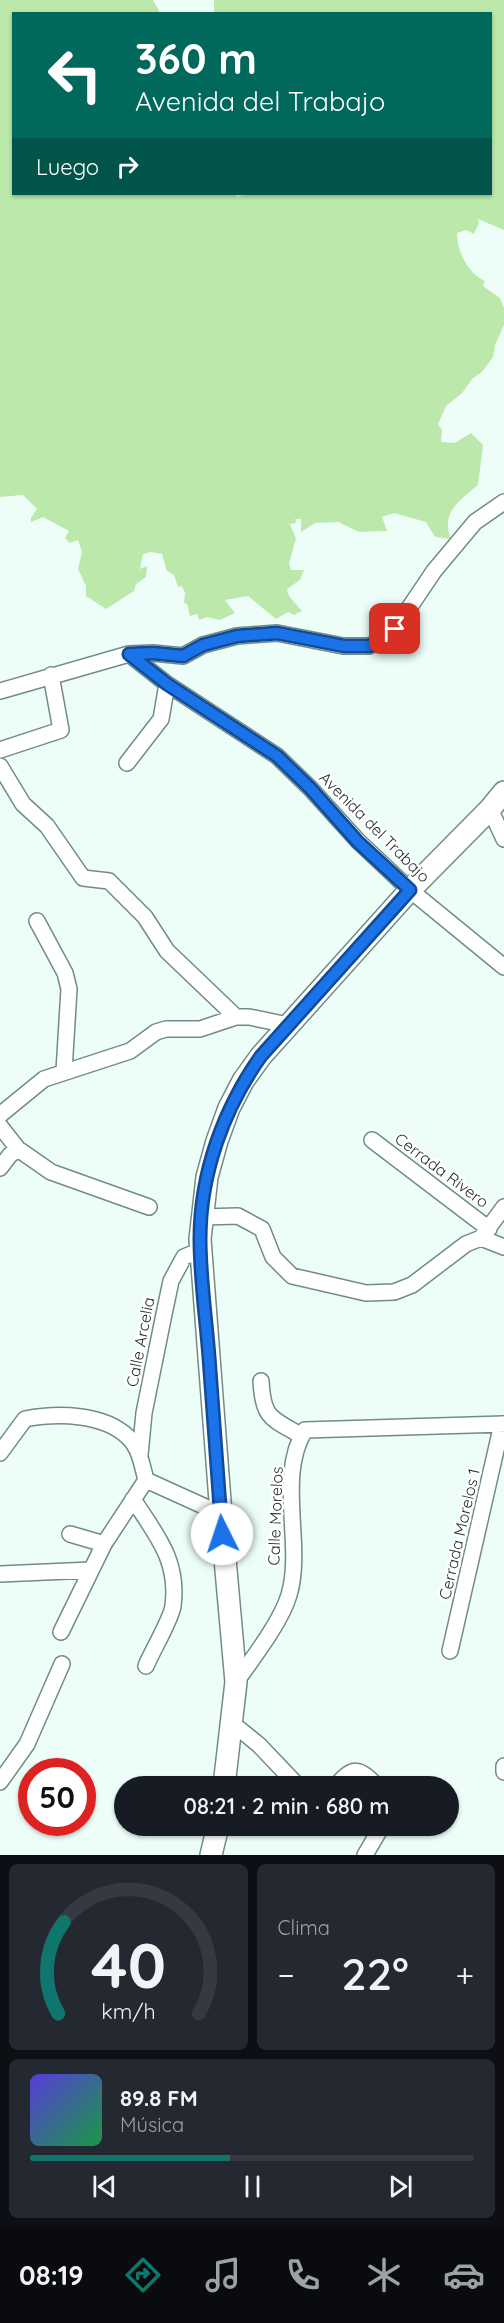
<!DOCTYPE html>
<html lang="es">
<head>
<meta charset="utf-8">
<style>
  :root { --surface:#171b24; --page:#242831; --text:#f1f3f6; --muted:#9ea1a6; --line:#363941; --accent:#0f766e }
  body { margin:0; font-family:Quicksand,sans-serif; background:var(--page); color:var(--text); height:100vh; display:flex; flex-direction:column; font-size:22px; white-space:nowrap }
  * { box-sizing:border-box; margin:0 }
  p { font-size:20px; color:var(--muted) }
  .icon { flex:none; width:33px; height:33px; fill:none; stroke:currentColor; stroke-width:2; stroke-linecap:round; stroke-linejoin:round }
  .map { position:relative; height:1855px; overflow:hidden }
  .details { display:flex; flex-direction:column; gap:9px; padding:9px; background:#0d0f14; flex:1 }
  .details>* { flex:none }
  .banner { position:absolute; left:12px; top:12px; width:480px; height:183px; border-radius:0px; box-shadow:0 2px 4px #0004; background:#00695c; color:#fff; overflow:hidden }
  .speed { position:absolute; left:18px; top:1758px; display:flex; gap:12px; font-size:30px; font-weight:700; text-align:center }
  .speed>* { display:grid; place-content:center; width:78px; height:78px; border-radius:50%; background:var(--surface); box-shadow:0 2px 4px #0004; line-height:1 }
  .speed .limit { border:9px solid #d22; background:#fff; color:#111 }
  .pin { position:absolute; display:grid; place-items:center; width:51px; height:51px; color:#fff; margin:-26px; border-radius:12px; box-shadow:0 3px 9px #0006 }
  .me { position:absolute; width:66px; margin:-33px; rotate:356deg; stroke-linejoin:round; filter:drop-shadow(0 0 4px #0008) }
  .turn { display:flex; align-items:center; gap:21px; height:126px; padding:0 24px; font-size:27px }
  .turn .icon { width:78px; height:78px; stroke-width:2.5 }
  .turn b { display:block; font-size:42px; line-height:51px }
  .then { display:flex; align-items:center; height:57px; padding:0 24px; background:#0003; gap:12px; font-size:22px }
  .big { font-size:45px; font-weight:600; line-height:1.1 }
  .details .widget { flex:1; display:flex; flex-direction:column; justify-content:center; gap:9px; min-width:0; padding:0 21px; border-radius:9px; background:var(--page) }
  .details .dial { align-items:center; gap:0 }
  .dial svg { height:156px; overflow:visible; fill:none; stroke:var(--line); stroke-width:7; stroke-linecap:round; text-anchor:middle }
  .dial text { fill:var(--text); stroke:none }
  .song { display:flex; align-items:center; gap:18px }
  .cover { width:72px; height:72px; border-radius:9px; background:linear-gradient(135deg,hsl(250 70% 55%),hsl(140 70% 35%)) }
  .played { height:6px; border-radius:3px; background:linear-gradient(90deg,var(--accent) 45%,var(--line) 45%) }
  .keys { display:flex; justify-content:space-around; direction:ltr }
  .heat { display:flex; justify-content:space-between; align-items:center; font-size:33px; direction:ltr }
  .details .tiles { flex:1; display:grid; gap:9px; grid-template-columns:1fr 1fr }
  .widget:last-child { grid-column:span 2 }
  .trip { position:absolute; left:114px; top:1776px; width:345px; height:60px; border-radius:30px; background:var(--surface); box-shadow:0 2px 4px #0004; font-weight:600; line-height:60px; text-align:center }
  .dock { display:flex; height:96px; justify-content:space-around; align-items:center; background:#090b0e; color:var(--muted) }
  .dock .icon { width:42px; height:42px }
  .dock .selected { color:var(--accent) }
  .dock b { font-size:27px; color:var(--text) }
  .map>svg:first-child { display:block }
  .green { fill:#bce8ab }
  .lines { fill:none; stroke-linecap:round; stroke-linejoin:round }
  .minor-casing { stroke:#728c85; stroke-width:18 }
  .secondary-casing { stroke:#728c85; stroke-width:24 }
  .minor { stroke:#fff; stroke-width:15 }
  .secondary { stroke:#fff; stroke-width:21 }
  .route-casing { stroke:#114b97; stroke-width:15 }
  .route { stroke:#1a73e8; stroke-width:10 }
  .labels { text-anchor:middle; stroke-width:5; stroke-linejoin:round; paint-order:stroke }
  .street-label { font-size:16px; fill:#232e2c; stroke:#fff }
</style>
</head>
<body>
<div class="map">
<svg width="504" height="1855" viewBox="0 0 504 1855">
  <rect width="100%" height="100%" fill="#edfef9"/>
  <path class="green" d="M0 0H153L160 13 14 14V194H237L236 197 249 194H490V14L214 13V0H504V230L478 219 479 223 474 234 466 230 457 233C457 251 468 274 485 281L483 286 500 298 504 308V325L495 345 493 357 482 372 473 378 462 393 446 406 438 424 442 430 441 442 455 443 471 433 483 445 478 485C460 500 440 513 451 539L435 537 426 522 394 513 382 517 387 531 359 532 338 522 315 523 301 532V519H295L297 523 290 524 296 539 289 563 291 570H304L300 580 287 589 289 596 302 611 294 615 288 612 276 619 248 596 225 600 235 613 220 620 207 617 199 620 197 614 190 616 187 604 184 603 185 593 182 586 178 587 174 575 167 571 162 554 151 552 143 554 140 569 147 566 146 577 136 584 134 591 106 609 86 596V586L78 569 82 552 78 540 70 543 65 538 69 531 43 517 31 522V518L37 509 23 495 0 497Z"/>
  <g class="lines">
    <defs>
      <path id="minor" d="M129 654 167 684 277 756 310 788 358 841 410 890 504 967
        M0 691 129 654 153 653 183 656 203 645 237 636 277 633 343 646H369L381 641 395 629 434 571 475 522 504 502
        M0 750 61 730 51 675
        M127 763 161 719 167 684
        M0 766 23 804 47 826 83 878 109 881 145 917 167 951 236 1017
        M490 809 504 839
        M37 921 65 973 69 989 64 1071
        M0 1115 44 1079 130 1051 156 1032 166 1029H200L236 1017H249L288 1025
        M0 1126 18 1149 51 1172 149 1207
        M372 1140 489 1229
        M0 1168 10 1155 18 1149
        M202 1217 238 1216 262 1229 273 1257 292 1276 366 1293 394 1292 412 1285 466 1244 481 1238 504 1207
        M481 1238 504 1247
        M261 1381C263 1419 271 1418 302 1436
        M0 1453 25 1419C57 1413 103 1413 128 1437 140 1448 142 1466 146 1480
        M140 1455 144 1413 163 1319 171 1281 184 1257 201 1250
        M146 1480 221 1514
        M133 1499C156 1535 179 1560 173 1606 171 1620 152 1651 146 1666
        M70 1534 104 1544
        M0 1574 91 1570
        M61 1632 104 1544 146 1480
        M450 1651 502 1424
        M236 1682C253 1658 281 1622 289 1595 304 1545 276 1477 305 1430L504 1424
        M232 1723 259 1745 298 1786
        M504 1766V1772
        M0 1782 27 1744 62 1664
        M336 1786C354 1765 359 1768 377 1786
        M365 1855 382 1826"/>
      <path id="secondary" d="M224 1786 236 1682 221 1514 200 1239 207 1177 217 1141 229 1108 243 1081 261 1056 410 890 490 809 504 792
        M211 1855 218 1826"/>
    </defs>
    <use href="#minor" class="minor-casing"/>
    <use href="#secondary" class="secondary-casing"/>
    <use href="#minor" class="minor"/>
    <use href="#secondary" class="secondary"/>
  </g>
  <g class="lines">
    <defs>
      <path id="route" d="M222 1534C218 1475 213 1416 209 1357 206 1318 200 1278 200 1239 200 1173 224 1108 261 1056L410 890 358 842 310 788 277 756 167 684 129 654 153 653 183 656 203 645 237 636 277 633 344 646H369L381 641 395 629"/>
    </defs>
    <use href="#route" class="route-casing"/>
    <use href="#route" class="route"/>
  </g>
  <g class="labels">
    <g class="street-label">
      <text transform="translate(375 827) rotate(45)" y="6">Avenida del Trabajo</text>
      <text transform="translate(442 1170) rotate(37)" y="6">Cerrada Rivero</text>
      <text transform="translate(140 1342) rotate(-79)" y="6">Calle Arcelia</text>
      <text transform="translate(275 1516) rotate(-88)" y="6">Calle Morelos</text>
      <text transform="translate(459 1534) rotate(-77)" y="6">Cerrada Morelos 1</text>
    </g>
  </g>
</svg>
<div class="speed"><div class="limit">50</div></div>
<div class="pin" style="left:395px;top:629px;background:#d93025"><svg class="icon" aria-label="arrive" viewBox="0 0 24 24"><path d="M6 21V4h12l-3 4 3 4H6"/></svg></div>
<svg class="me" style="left:222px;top:1534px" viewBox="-20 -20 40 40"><circle r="19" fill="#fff"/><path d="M0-13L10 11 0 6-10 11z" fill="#1a73e8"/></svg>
<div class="trip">08:21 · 2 min · 680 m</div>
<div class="banner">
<div class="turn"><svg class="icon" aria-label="left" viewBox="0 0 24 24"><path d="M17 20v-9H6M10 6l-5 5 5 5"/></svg><div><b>360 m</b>Avenida del Trabajo</div></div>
<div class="then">Luego<svg class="icon" aria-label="right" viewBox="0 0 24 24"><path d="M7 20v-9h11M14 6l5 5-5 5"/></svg></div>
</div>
</div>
<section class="details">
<div class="tiles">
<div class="widget dial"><svg viewBox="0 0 100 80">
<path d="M14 69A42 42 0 1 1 86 69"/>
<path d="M14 69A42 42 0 0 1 17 22" stroke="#0f766e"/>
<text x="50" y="56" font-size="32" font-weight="700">40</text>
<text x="50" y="72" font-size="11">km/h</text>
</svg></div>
<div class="widget"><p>Clima</p>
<div class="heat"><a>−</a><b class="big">22°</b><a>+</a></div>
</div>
<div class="widget">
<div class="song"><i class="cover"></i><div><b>89.8 FM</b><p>Música</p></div></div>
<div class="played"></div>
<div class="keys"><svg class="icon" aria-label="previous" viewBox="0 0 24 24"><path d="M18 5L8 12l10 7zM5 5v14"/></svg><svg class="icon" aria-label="pause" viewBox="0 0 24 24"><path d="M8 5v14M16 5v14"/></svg><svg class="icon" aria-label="next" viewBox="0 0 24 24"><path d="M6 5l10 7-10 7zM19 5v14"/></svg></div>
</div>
</div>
</section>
<nav class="dock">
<b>08:19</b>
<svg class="icon selected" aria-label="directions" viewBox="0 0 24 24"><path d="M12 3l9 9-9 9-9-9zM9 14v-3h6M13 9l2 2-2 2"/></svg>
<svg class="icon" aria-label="music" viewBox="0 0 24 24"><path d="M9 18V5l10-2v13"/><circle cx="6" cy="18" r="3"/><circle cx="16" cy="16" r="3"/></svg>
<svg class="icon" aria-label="phone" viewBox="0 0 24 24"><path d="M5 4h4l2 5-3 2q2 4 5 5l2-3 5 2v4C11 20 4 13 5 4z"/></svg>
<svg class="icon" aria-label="climate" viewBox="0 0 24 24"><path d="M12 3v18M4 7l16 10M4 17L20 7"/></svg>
<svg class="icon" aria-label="car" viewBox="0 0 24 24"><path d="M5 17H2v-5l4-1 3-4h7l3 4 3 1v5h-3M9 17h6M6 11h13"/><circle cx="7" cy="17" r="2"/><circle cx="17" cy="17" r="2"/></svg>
</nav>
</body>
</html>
